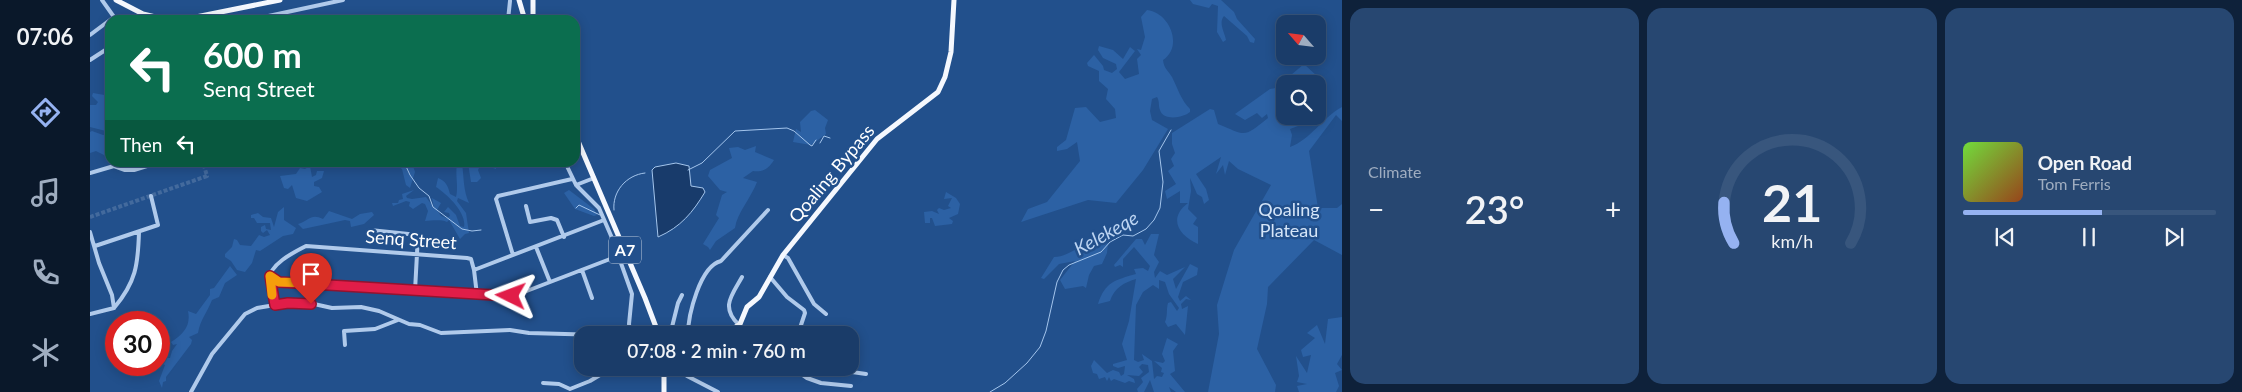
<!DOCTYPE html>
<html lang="en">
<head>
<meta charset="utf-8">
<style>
  :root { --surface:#1a3c69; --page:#274771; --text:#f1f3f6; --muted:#9fadc0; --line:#38567d; --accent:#95b2f1 }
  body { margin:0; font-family:Lato,sans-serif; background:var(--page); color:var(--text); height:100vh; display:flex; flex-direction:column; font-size:19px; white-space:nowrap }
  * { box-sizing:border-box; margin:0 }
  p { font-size:16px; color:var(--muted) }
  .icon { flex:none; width:28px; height:28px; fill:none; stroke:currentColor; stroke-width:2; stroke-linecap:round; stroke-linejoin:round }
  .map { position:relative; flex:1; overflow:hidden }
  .sheet { display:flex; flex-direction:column; gap:8px; padding:8px; background:#0e213a; width:900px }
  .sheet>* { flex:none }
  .top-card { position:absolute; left:15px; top:15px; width:475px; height:152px; border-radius:15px; box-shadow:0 2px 12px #0003,0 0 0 1px var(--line); background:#0b6e4f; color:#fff; overflow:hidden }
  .needle { width:32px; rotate:298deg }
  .buttons { position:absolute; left:1186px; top:15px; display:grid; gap:10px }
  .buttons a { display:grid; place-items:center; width:50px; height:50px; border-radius:10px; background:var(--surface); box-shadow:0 2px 12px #0003,0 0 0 1px var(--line); font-size:25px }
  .speed { position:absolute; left:15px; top:311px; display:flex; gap:10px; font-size:25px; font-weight:700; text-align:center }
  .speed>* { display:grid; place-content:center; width:65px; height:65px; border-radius:50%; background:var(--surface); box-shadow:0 2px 12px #0003,0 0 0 1px var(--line); line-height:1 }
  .speed .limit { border:8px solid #d22; background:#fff; color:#111 }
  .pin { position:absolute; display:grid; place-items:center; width:42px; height:42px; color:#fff; margin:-51px -21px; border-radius:50% 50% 50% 0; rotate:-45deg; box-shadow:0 0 5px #0007 }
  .pin .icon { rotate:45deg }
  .me { position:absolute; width:55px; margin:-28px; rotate:273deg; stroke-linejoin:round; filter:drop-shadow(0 0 4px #0008) }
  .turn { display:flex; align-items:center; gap:18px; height:105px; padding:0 15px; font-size:22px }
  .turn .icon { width:65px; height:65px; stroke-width:2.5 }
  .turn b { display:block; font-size:35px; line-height:42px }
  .then { display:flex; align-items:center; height:48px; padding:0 15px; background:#0003; gap:10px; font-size:19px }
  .big { font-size:38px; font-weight:600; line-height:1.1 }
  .sheet .card { flex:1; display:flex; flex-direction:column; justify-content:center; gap:8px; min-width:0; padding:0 18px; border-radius:15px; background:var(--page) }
  .sheet .dial { align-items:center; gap:0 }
  .dial svg { height:130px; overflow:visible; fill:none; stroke:var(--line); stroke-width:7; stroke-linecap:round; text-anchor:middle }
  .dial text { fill:var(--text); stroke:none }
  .song { display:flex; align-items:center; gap:15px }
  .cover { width:60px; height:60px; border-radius:8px; background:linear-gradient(135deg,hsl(100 70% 55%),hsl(20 70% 35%)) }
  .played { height:5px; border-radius:2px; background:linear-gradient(90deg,var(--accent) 55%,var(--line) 55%) }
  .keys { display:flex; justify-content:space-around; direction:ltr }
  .heat { display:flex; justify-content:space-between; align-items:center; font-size:28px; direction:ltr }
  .sheet .tiles { flex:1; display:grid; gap:8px; grid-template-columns:repeat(3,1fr) }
  .trip { position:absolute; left:484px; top:326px; width:285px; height:50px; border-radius:15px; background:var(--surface); box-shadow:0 2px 12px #0003,0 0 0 1px var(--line); font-weight:600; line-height:50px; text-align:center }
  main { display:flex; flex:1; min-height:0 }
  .tab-bar { display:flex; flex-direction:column; width:90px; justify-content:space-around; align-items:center; background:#0a182a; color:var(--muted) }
  .tab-bar .icon { width:35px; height:35px }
  .tab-bar .on { color:var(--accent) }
  .tab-bar b { font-size:22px; color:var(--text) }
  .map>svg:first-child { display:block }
  .green { fill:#2c61a4 }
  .water { fill:#183b6b; stroke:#a4c5ec }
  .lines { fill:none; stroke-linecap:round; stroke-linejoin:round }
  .stream { stroke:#a4c5ec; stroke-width:1 }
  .minor-tunnel { stroke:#436a9d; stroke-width:4; stroke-dasharray:4 2; stroke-linecap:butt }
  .minor { stroke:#b0caeb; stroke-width:4 }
  .major { stroke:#f5f8fe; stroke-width:5 }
  .route-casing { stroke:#92132f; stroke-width:12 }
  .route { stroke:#e11d48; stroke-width:9 }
  .slow { stroke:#f59e0b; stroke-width:9 }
  .labels { text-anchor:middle; stroke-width:5; stroke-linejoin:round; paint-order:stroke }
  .shield { fill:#22508c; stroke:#bdcadc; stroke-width:1 }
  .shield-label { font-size:16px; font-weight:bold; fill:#fff }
  .street-label { font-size:18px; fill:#fff; stroke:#22508c }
  .park-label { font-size:18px; fill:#d5e5f8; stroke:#22508c }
  .water-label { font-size:19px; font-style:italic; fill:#bcd4f2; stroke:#22508c }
</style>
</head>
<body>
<main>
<nav class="tab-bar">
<b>07:06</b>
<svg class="icon on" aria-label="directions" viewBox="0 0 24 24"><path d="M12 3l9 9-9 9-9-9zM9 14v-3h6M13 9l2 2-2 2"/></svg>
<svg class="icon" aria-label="music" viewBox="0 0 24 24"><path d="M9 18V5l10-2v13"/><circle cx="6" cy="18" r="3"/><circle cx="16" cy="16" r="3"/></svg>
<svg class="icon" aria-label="phone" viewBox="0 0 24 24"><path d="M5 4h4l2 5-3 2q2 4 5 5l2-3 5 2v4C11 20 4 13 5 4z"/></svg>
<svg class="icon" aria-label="climate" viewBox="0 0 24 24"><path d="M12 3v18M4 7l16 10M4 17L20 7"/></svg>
</nav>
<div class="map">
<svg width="1252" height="392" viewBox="0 0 1252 392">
  <rect width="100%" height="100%" fill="#22508c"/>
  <path class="green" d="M1100 0H1131L1144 12 1147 19 1165 39 1164 43 1160 42 1157 36 1134 16C1128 23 1135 33 1136 40L1133 42 1127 32 1128 6 1122 4 1119 8 1103 4Z
    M1057 10C1079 12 1094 46 1073 60 1074 69 1078 70 1082 77 1088 89 1091 100 1100 109V112C1093 118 1073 121 1070 110 1068 105 1070 102 1067 97L1062 99 1060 111 1062 120 1078 129 1053 170 1026 203 998 200 931 222 938 209 957 202 990 161 987 142 977 149 967 151V147L976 140 985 108 996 107 1010 122 1026 118 1025 109 1016 99 1018 89 1009 81V71L998 66 997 63 1004 55 1013 66 1014 70 1022 73 1027 69 1026 64 1013 58 1008 50 1009 46 1023 50 1033 59 1040 47 1045 51 1029 72 1035 79 1049 74 1047 59 1051 55 1047 49 1051 50 1055 37 1051 17Z
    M1214 64 1228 77 1224 84H1217L1214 78 1212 84H1195V116H1207L1206 119 1217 117 1216 123 1200 129 1202 135 1200 147C1220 140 1233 117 1252 107V121L1246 115 1219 151 1228 208H1247L1252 204V255L1224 240 1178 287 1177 304 1167 349 1186 385 1185 392H1118L1129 334 1127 305 1144 250 1181 185 1148 169 1139 161 1135 175 1133 165 1126 174 1131 157 1106 174 1116 189 1119 200 1114 204 1112 197 1107 194 1100 178 1101 191 1098 209 1107 218 1103 224 1108 227V244C1088 235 1078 218 1098 203H1090V191L1077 199 1075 191 1086 184 1078 171 1084 166 1081 159 1085 153 1082 144V133L1120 109 1124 110 1128 124C1157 136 1153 138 1178 118L1177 114 1172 118 1167 113 1155 120 1145 114 1180 89 1192 87 1201 75Z
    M3 93 20 96V132L0 127V105H6L8 102 2 96Z
    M725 110 738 120 735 128 736 134 721 145 703 142 706 129 711 132 710 122 721 111Z
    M2 131 13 135 20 134V158L6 151 0 153V132Z
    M666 146 665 152 684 160C678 169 674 172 663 171L653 178 667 182C661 198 647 213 645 228L626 241 620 250 618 247 613 244 629 218 626 215 632 195 637 192 630 190 618 176 620 170 642 158 639 148 648 147 655 150Z
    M368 162 372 163C374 177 373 190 379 203L368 198 367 201 376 213 379 233 375 234 370 239 359 220 357 222C350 219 341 221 335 221L338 211 335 204 332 203 323 209 319 206 320 202 316 201 303 206 302 203H308L309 200 313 199 312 194 324 190 316 196 317 198 322 199 336 197 344 208 342 198 351 203 347 210 351 216 357 218 360 216 359 213 354 212 358 207 366 215 370 226 374 227C377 213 357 194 346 187L348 178C356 181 358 186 360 194L366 197C369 186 364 171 368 162Z
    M406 162V169L391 164 388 170 391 178 387 182H381L378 163Z
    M302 163H322L325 172 320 188 316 185 312 169Z
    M220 166 222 177 226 175 227 171H234L232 178 224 182V186L229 187 232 192 217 201 206 198 202 185 198 189 194 188 190 176 206 174 210 168 215 169Z
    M479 190 504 209 507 215 504 216 485 209 474 193Z
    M856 192 866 198 870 204 868 214 859 218 863 221 862 224 845 226 842 218H840V223H835L834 212 842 211 849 214 847 210 849 208 854 210 861 208 858 206 862 198 854 199Z
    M194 207V220L206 228 203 234 193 236 170 251 166 250 162 263 155 272 147 270 141 261 135 257V254L142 247 144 239 147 240 150 245 161 246 169 235 174 237 180 235 177 230 173 233 171 231V227L175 225 176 229 181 230 180 223H167L164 218H161V215L168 213 173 217 181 218 184 227 188 212Z
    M239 211 262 219 270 214 282 212 284 215 274 224 261 227 260 221 255 220 213 229 208 224C220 220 221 213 233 219Z
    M1061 234H1069L1064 255 1069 262 1064 272 1065 278 1070 271 1077 275 1095 267 1083 279 1086 289 1100 264 1108 268 1107 275 1093 282 1088 297 1090 301 1096 296 1101 300 1096 299 1091 304 1092 309 1098 306 1095 335 1086 324 1078 327 1075 322C1078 315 1076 310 1078 303L1081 302 1087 311 1089 308 1079 294 1075 282 1069 280V289L1063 285 1053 292 1046 305 1044 360 1048 362 1054 360 1052 354 1062 361 1064 379 1067 376 1072 377 1074 373 1071 372 1072 368 1064 361 1073 363 1075 361 1072 354 1077 338 1088 344 1083 351 1085 371 1080 374 1095 392H1086L1079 387 1081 392H1064L1060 380 1054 392H1048L1047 389 1053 382 1051 378 1059 372 1058 365 1052 364 1049 367 1053 372 1049 376 1037 375 1044 379 1045 383 1039 381 1035 383 1024 379 1021 381 1019 377 1017 381 1015 377 1009 379 1007 374 1003 373 1001 366 1004 360 1017 373 1023 370 1029 372 1031 376 1034 374 1035 366 1028 368 1023 366V364L1037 360 1032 344 1039 321 1046 279C1035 282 1024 288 1020 301L1008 304C1015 282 1025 280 1046 274L1044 269 1053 268 1058 271 1060 266 1044 247 1033 259V267L1030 265 1025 267 1024 265 1046 239H1052L1055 245Z
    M1008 242 1018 243 1017 253 1012 264 1004 266 999 275 996 288 993 286 975 289 970 280 985 261 969 264 954 279 951 278 964 257C979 257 991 243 1008 242Z
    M140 266 147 275 135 283 129 297 122 300C117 313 110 320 108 333L99 337 102 340 101 344 76 377V381L73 382 72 388 69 381 75 365 71 363V358H80L82 351 87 344 83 345 81 342C94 334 101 325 98 311L106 314 120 295V289L124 288Z
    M1252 317V355L1247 364 1252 370 1245 373 1249 386 1246 392H1209L1207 386 1217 384 1207 382 1209 376 1206 356 1217 373 1221 355 1213 357 1211 350 1225 338 1217 333 1227 325 1235 344 1238 319Z"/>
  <path class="water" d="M586 163 599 166 601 186 613 188 615 192C603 212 591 227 568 237L562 170 565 167Z"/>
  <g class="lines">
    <path class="stream" d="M730 143 734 136 740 138
      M314 162 320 175 329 188 339 196 343 207 372 229 382 231 391 230
      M598 170 612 163 645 131 697 128 704 131 720 145 722 146 726 140
      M486 208 489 205 510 215
      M524 210C522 192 536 175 555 173
      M900 392 915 383 937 363 950 347 956 331 967 282 973 270 979 265 1011 252 1020 242 1033 235 1043 236 1056 229 1064 220 1070 208 1073 182 1069 151 1081 130"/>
    <path class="minor-tunnel" d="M0 217 117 176 113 162"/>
    <path class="minor" d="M12 0 24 17 20 20
      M160 20 253 0
      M418 20 420 1
      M0 35 20 20
      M0 60 20 47
      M475 162 486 185 509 208 522 238 542 294 539 324 541 335
      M0 173 24 166 35 170H44L70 162
      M486 185 504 178
      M436 206 440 222 461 218 467 220 474 237
      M280 230 328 235 325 291
      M0 232 9 263 22 295 24 308 0 314
      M5 246 68 225 61 196
      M446 247 460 282
      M423 255 406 199 408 196 482 179
      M693 255 698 258 724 304 736 314
      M384 270 387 295
      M492 270 502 298
      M180 276 189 282 421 297 528 256
      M680 277 697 297 714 310 715 313 710 328 722 335
      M185 305C183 297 180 289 179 281 178 265 204 252 216 246L377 258 381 259 384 270 514 220
      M24 308C46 282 48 265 49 232
      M649 325C630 307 642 295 652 277
      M580 335 588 303 592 295
      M598 335C598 315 610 266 631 261L678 210
      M255 345 254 331 285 329 308 320
      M587 368 597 376 628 392
      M703 368 717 378 731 383 761 386
      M755 368 762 372 776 374
      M453 383 469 384 480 389 500 381 515 372 542 368
      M101 392 122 354 155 314 167 308 197 303 215 302 242 308 271 307 289 311 319 324 330 325 351 333 420 330 439 333 511 335"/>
    <path class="major" d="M26 0 53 14 78 20
      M429 0 434 17
      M443 0V18
      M91 20 190 0
      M485 134 555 298 569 335
      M633 335 650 324 657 307 669 297 693 255 787 139 848 92 855 77 861 52 864 0
      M574 392V368"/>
  </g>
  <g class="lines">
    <defs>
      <path id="route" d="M221 304 198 303 185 305 180 276 189 282 421 296"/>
    </defs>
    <use href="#route" class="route-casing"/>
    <use href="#route" class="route"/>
    <path class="slow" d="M182 295 180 276 189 282 221 283"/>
  </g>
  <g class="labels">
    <rect class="shield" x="519" y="236.5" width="32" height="27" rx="4"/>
    <g class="shield-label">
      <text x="535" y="256">A7</text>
    </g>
    <g class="street-label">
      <text transform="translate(742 174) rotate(-50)" y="6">Qoaling Bypass</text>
      <text transform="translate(321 240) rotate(4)" y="6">Senq Street</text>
    </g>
    <g class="park-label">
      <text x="1199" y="216">Qoaling<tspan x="1199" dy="21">Plateau</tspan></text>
    </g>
    <g class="water-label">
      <text transform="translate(1016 233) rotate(-29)" y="7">Kelekeqe</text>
    </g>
  </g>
</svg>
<div class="buttons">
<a><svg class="needle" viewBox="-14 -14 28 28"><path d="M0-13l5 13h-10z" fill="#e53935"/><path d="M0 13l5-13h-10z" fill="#9fadc0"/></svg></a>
<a><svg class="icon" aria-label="search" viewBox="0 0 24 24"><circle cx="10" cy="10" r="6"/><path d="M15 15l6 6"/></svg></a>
</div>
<div class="speed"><div class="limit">30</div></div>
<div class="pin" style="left:221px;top:304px;background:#d93025"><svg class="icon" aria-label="arrive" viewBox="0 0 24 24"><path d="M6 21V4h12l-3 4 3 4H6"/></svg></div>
<svg class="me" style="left:421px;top:296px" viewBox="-20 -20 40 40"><path d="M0-17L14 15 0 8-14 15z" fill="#e11d48" stroke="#fff" stroke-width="4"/></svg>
<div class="trip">07:08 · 2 min · 760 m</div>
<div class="top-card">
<div class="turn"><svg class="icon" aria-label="left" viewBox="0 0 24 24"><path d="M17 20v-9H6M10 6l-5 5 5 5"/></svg><div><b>600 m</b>Senq Street</div></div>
<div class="then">Then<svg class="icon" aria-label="left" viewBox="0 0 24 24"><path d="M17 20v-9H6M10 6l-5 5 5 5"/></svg></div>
</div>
</div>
<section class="sheet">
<div class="tiles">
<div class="card"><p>Climate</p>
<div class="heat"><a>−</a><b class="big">23°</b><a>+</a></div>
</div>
<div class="card dial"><svg viewBox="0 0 100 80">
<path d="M14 69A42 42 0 1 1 86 69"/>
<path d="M14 69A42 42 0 0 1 8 44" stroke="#95b2f1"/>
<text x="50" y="56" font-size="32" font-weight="700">21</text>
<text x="50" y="72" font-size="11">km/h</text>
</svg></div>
<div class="card">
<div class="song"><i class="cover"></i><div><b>Open Road</b><p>Tom Ferris</p></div></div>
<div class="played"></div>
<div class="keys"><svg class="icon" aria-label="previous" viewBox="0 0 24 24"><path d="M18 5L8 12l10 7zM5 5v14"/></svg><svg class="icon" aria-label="pause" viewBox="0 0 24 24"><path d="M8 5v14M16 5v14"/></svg><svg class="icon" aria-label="next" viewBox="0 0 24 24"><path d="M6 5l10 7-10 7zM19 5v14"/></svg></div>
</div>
</div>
</section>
</main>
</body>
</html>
